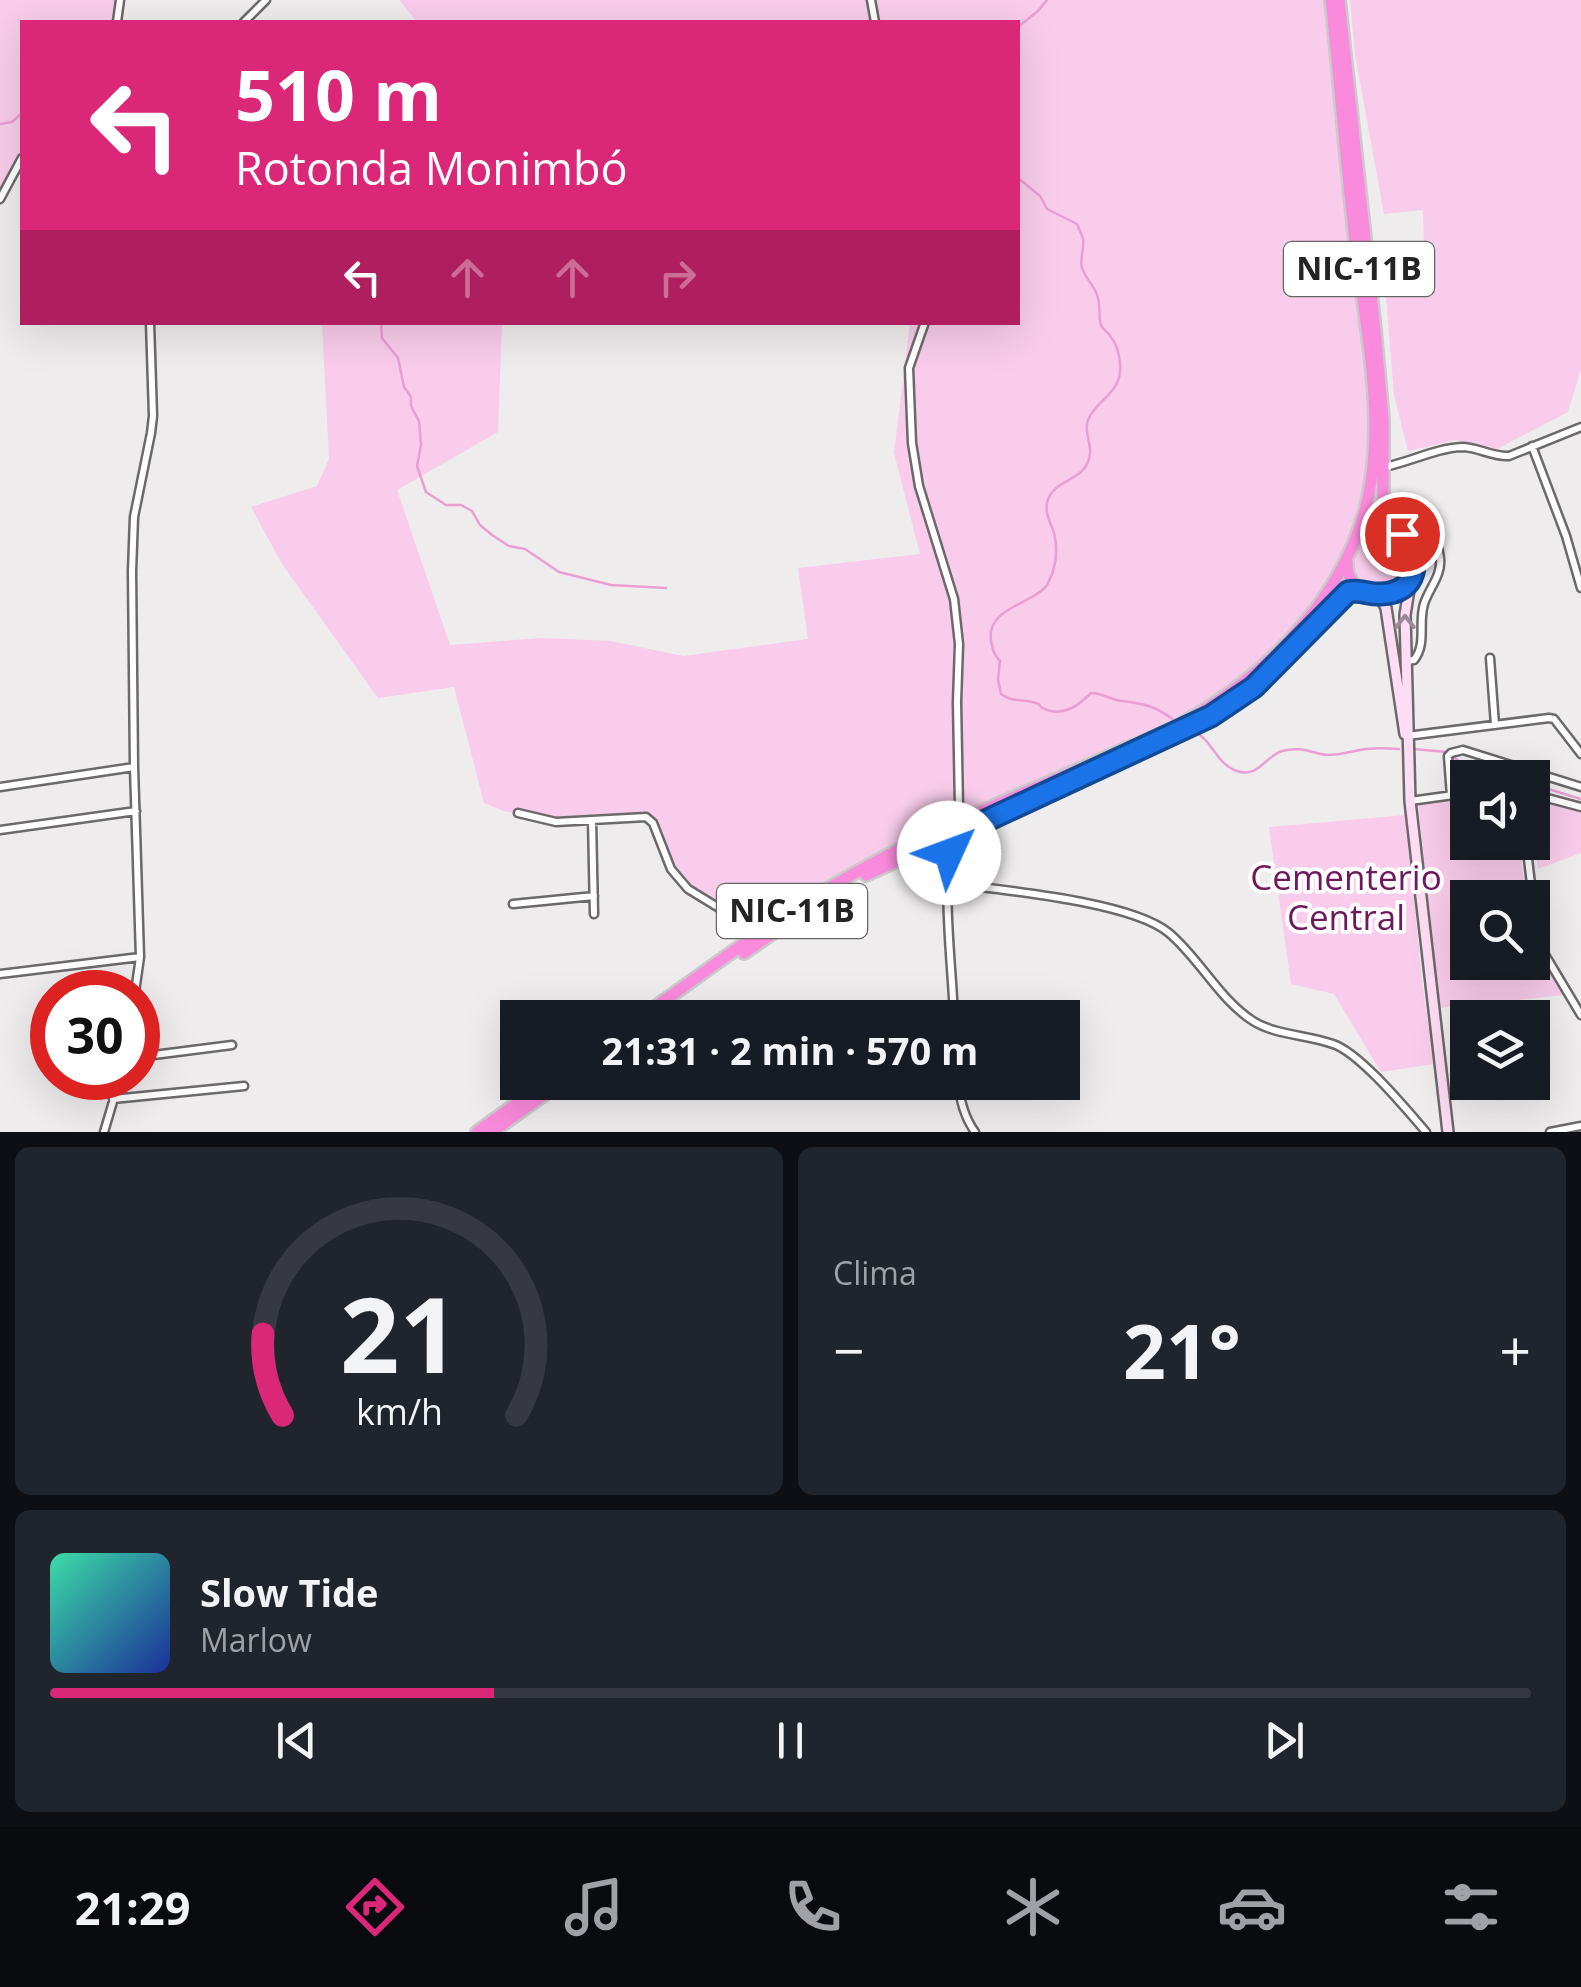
<!DOCTYPE html>
<html lang="es">
<head>
<meta charset="utf-8">
<style>
  :root { --surface:#171b24; --page:#20242c; --text:#f1f3f6; --muted:#9ea1a6; --line:#363941; --accent:#db2777 }
  body { margin:0; font-family:"Open Sans",sans-serif; background:var(--page); color:var(--text); height:100vh; display:flex; flex-direction:column; font-size:38px; white-space:nowrap }
  * { box-sizing:border-box; margin:0 }
  p { font-size:32px; color:var(--muted) }
  .icon { flex:none; width:55px; height:55px; fill:none; stroke:currentColor; stroke-width:2; stroke-linecap:round; stroke-linejoin:round }
  .map { position:relative; height:1132px; overflow:hidden }
  .sheet { display:flex; flex-direction:column; gap:15px; padding:15px; background:#0d0f14; flex:1 }
  .sheet>* { flex:none }
  .guide { position:absolute; left:20px; top:20px; width:1000px; height:305px; border-radius:0px; box-shadow:0 10px 40px #0002; background:#db2777; color:#fff; overflow:hidden }
  .buttons { position:absolute; left:1450px; top:760px; display:grid; gap:20px }
  .buttons a { display:grid; place-items:center; width:100px; height:100px; border-radius:0px; background:var(--surface); box-shadow:0 10px 40px #0002; font-size:50px }
  .speed { position:absolute; left:30px; top:970px; display:flex; gap:20px; font-size:50px; font-weight:700; text-align:center }
  .speed>* { display:grid; place-content:center; width:130px; height:130px; border-radius:50%; background:var(--surface); box-shadow:0 10px 40px #0002; line-height:1 }
  .speed .limit { border:15px solid #d22; background:#fff; color:#111 }
  .pin { position:absolute; display:grid; place-items:center; width:85px; height:85px; color:#fff; margin:-42px; border:5px solid #fff; border-radius:50%; box-shadow:0 2px 10px #0007 }
  .me { position:absolute; width:110px; margin:-55px; rotate:47deg; stroke-linejoin:round; filter:drop-shadow(0 0 8px #0008) }
  .turn { display:flex; align-items:center; gap:35px; height:210px; padding:0 50px; font-size:45px }
  .turn .icon { width:130px; height:130px; stroke-width:2.5 }
  .turn b { display:block; font-size:70px; line-height:85px }
  .lanes { display:flex; align-items:center; height:95px; padding:0 50px; background:#0003; justify-content:center; gap:50px; direction:ltr }
  .lanes .off { opacity:.35 }
  .big { font-size:75px; font-weight:700; line-height:1.1 }
  .sheet .tile { flex:1; display:flex; flex-direction:column; justify-content:center; gap:15px; min-width:0; padding:0 35px; border-radius:15px; background:var(--page) }
  .sheet .dial { align-items:center; gap:0 }
  .dial svg { height:260px; overflow:visible; fill:none; stroke:var(--line); stroke-width:7; stroke-linecap:round; text-anchor:middle }
  .dial text { fill:var(--text); stroke:none }
  .song { display:flex; align-items:center; gap:30px }
  .cover { width:120px; height:120px; border-radius:15px; background:linear-gradient(135deg,hsl(160 70% 55%),hsl(230 70% 35%)) }
  .played { height:10px; border-radius:5px; background:linear-gradient(90deg,var(--accent) 30%,var(--line) 30%) }
  .keys { display:flex; justify-content:space-around; direction:ltr }
  .heat { display:flex; justify-content:space-between; align-items:center; font-size:55px; direction:ltr }
  .sheet .tiles { flex:1; display:grid; gap:15px; grid-template-columns:1fr 1fr }
  .tile:last-child { grid-column:span 2 }
  .trip { position:absolute; left:500px; top:1000px; width:580px; height:100px; border-radius:0px; background:var(--surface); box-shadow:0 10px 40px #0002; font-weight:700; line-height:100px; text-align:center }
  .dock { display:flex; height:160px; justify-content:space-around; align-items:center; background:#090b0e; color:var(--muted) }
  .dock .icon { width:70px; height:70px }
  .dock .active { color:var(--accent) }
  .dock b { font-size:45px; color:var(--text) }
  .map>svg:first-child { display:block }
  .green { fill:#f8ccea }
  .lines { fill:none; stroke-linecap:round; stroke-linejoin:round }
  .stream { stroke:#ea9ed3; stroke-width:2.5 }
  .street-casing { stroke:#6c696b; stroke-width:11 }
  .secondary-casing { stroke:#6c696b; stroke-width:14 }
  .highway-casing { stroke:#cbcacb; stroke-width:16 }
  .street { stroke:#fff; stroke-width:6 }
  .secondary { stroke:#fedcf4; stroke-width:9 }
  .highway { stroke:#fa8adb; stroke-width:11 }
  .oneway { stroke:#9c8997 }
  .route-casing { stroke:#114b97; stroke-width:25 }
  .route { stroke:#1a73e8; stroke-width:18 }
  .labels { text-anchor:middle; stroke-width:8; stroke-linejoin:round; paint-order:stroke }
  .shield { fill:#fff; stroke:#666; stroke-width:2.5 }
  .shield-label { font-size:32px; font-weight:bold; fill:#252425 }
  .park-label { font-size:35px; fill:#6f185c; stroke:#fff }
</style>
</head>
<body>
<div class="map">
<svg width="1581" height="1132" viewBox="0 0 1581 1132">
  <rect width="100%" height="100%" fill="#efecee"/>
  <path class="green" d="M0 0H120L117 22H22V158L0 199Z
    M399 0H1331L1372 382V477L1347 562 1281 648 1181 724 915 842 754 936 688 889 671 869 660 837 646 817 556 822 504 811 484 803 454 687 378 698 282 564 251 507 317 486 329 459 322 323H502L498 432 397 490 450 645 542 638 611 641 683 656 808 639 798 568 920 554 894 453 910 323 1018 322V22H417Z
    M1350 0H1581V369L1568 412 1495 450 1456 440 1408 451 1394 395 1386 296 1413 286 1424 248 1423 210 1384 214 1355 55Z
    M1355 562a27 27 0 1 1 54 0a27 27 0 1 1-54 0Z
    M1532 795 1581 806V853L1538 869 1533 842Z
    M1467 797 1468 842 1519 843 1526 897 1468 898V962H1532L1533 941 1564 995 1440 1008 1418 803Z
    M1406 815 1422 982 1434 1064 1381 1072 1334 994 1291 984 1269 827Z"/>
  <g class="lines">
    <path class="stream" d="M1018 27 1038 11 1047 0
      M1018 98V114
      M0 124 12 122 22 113
      M1018 178 1040 196 1047 209 1077 224C1078 226 1082 236 1083 238 1085 248 1079 259 1082 268 1085 278 1094 285 1097 295 1101 304 1098 316 1101 325 1103 330 1108 332 1111 337 1119 347 1123 368 1118 381 1112 397 1090 407 1087 424 1085 437 1094 448 1088 462 1080 482 1052 480 1047 503 1045 515 1051 523 1054 533 1057 545 1057 559 1053 571 1053 573 1048 583 1047 585 1032 605 986 607 991 641 993 650 994 655 1000 661L998 679 1001 694C1012 702 1020 699 1032 702 1046 705 1034 705 1047 710 1065 716 1079 705 1091 693 1102 693 1111 700 1122 701 1145 704 1156 706 1175 721
      M381 322 382 338 398 358 404 387 411 397V406L419 421 421 445 417 466 426 492 446 505H461L472 511 480 525 492 535 509 546 525 549 559 572 611 585 666 588
      M1195 732C1212 740 1215 761 1234 770 1258 780 1264 757 1282 751 1302 746 1310 753 1328 755 1339 755 1349 752 1360 750 1373 747 1386 748 1399 749
      M1413 749 1447 752
      M1452 756 1460 762 1510 778
      M1532 784 1581 799"/>
    <defs>
      <path id="street" d="M871 0 875 22
        M117 22 120 0
        M244 22 266 0
        M0 199 22 158
        M925 322 909 368 912 443 919 486 954 599 959 644 957 702 959 807 957 822
        M1532 446 1566 536 1581 588
        M1384 467C1410 462 1436 448 1462 447 1478 447 1492 457 1509 456L1581 427
        M1490 658 1495 725
        M1406 661 1414 660C1427 644 1418 623 1424 604 1429 588 1442 576 1440 558 1439 546 1434 537 1427 528
        M1407 736 1549 718 1554 719 1581 754
        M0 787 134 767
        M1532 794 1581 807
        M1451 796 1448 756 1451 753 1463 750 1581 787
        M1410 801 1468 793
        M518 813 556 822 646 817 653 823 671 869 688 889 724 911 754 936
        M592 820 594 914
        M0 830 136 811
        M953 834C941 890 952 960 954 1018
        M1526 842 1538 943 1581 1015
        M948 883C1000 890 1131 901 1169 933 1199 958 1219 999 1253 1021 1275 1035 1308 1035 1333 1044 1360 1053 1406 1109 1426 1132
        M513 904 594 896
        M0 974 140 957
        M135 992 140 957 134 767 132 571 134 517 151 433 153 416 150 322
        M138 1057 232 1045
        M958 1082C960 1101 964 1117 975 1132
        M113 1099 244 1086
        M104 1132 120 1078
        M1550 1132 1581 1126"/>
      <path id="secondary" d="M1410 583 1405 615 1410 801 1448 1132
        M1373 594 1382 600 1386 608 1405 734"/>
      <path id="highway" d="M1339 0 1375 330 1383 419V496L1388 515 1397 531
        M1347 562C1347 577 1353 587 1368 592 1439 615 1420 491 1358 537
        M1184 730 1211 715 1254 687 1346 594 1353 591H1363
        M866 875 1085 775
        M744 953 798 916
        M640 1018C716 964 790 907 873 863 948 823 1029 792 1107 757 1132 746 1159 736 1183 723 1274 671 1355 588 1371 481 1383 405 1365 324 1356 248 1346 166 1340 83 1331 0
        M654 1018 672 1005
        M477 1132 547 1082
        M492 1132 562 1082"/>
    </defs>
    <use href="#street" class="street-casing"/>
    <use href="#secondary" class="secondary-casing"/>
    <use href="#highway" class="highway-casing"/>
    <use href="#street" class="street"/>
    <use href="#secondary" class="secondary"/>
    <use href="#highway" class="highway"/>
  </g>
  <defs><path id="oneway-chevron" d="M-2-3.5L2.5 0L-2 3.5" fill="none" stroke-width="1.6" stroke-linecap="round" stroke-linejoin="round" transform="scale(2.5)"/></defs>
  <use class="oneway" href="#oneway-chevron" transform="translate(1405 622) rotate(-90)"/>
  <g class="lines">
    <defs>
      <path id="route" d="M949 853 953 836 1211 716 1254 687 1348 592C1361 589 1369 595 1381 594 1418 593 1422 559 1402 534"/>
    </defs>
    <use href="#route" class="route-casing"/>
    <use href="#route" class="route"/>
  </g>
  <g class="labels">
    <g class="shield">
      <rect x="1284" y="242" width="150" height="54" rx="8"/>
      <rect x="717" y="884" width="150" height="54" rx="8"/>
    </g>
    <g class="shield-label">
      <text x="1359" y="280">NIC-11B</text>
      <text x="792" y="922">NIC-11B</text>
    </g>
    <g class="park-label">
      <text x="1346" y="890">Cementerio<tspan x="1346" dy="40">Central</tspan></text>
    </g>
  </g>
</svg>
<div class="buttons">
<a><svg class="icon" aria-label="sound" viewBox="0 0 24 24"><path d="M4 9h4l5-4v14l-5-4H4zM17 9q2 3 0 6"/></svg></a>
<a><svg class="icon" aria-label="search" viewBox="0 0 24 24"><circle cx="10" cy="10" r="6"/><path d="M15 15l6 6"/></svg></a>
<a><svg class="icon" aria-label="layers" viewBox="0 0 24 24"><path d="M12 4l9 5-9 5-9-5zM3 14l9 5 9-5"/></svg></a>
</div>
<div class="speed"><div class="limit">30</div></div>
<div class="pin" style="left:1402px;top:534px;background:#d93025"><svg class="icon" aria-label="arrive" viewBox="0 0 24 24"><path d="M6 21V4h12l-3 4 3 4H6"/></svg></div>
<svg class="me" style="left:949px;top:853px" viewBox="-20 -20 40 40"><circle r="19" fill="#fff"/><path d="M0-13L10 11 0 6-10 11z" fill="#1a73e8"/></svg>
<div class="trip">21:31 · 2 min · 570 m</div>
<div class="guide">
<div class="turn"><svg class="icon" aria-label="left" viewBox="0 0 24 24"><path d="M17 20v-9H6M10 6l-5 5 5 5"/></svg><div><b>510 m</b>Rotonda Monimbó</div></div>
<div class="lanes"><svg class="icon" aria-label="left" viewBox="0 0 24 24"><path d="M17 20v-9H6M10 6l-5 5 5 5"/></svg><svg class="icon off" aria-label="ahead" viewBox="0 0 24 24"><path d="M12 20V5M6 11l6-6 6 6"/></svg><svg class="icon off" aria-label="ahead" viewBox="0 0 24 24"><path d="M12 20V5M6 11l6-6 6 6"/></svg><svg class="icon off" aria-label="right" viewBox="0 0 24 24"><path d="M7 20v-9h11M14 6l5 5-5 5"/></svg></div>
</div>
</div>
<section class="sheet">
<div class="tiles">
<div class="tile dial"><svg viewBox="0 0 100 80">
<path d="M14 69A42 42 0 1 1 86 69"/>
<path d="M14 69A42 42 0 0 1 8 44" stroke="#db2777"/>
<text x="50" y="56" font-size="32" font-weight="700">21</text>
<text x="50" y="72" font-size="11">km/h</text>
</svg></div>
<div class="tile"><p>Clima</p>
<div class="heat"><a>−</a><b class="big">21°</b><a>+</a></div>
</div>
<div class="tile">
<div class="song"><i class="cover"></i><div><b>Slow Tide</b><p>Marlow</p></div></div>
<div class="played"></div>
<div class="keys"><svg class="icon" aria-label="previous" viewBox="0 0 24 24"><path d="M18 5L8 12l10 7zM5 5v14"/></svg><svg class="icon" aria-label="pause" viewBox="0 0 24 24"><path d="M8 5v14M16 5v14"/></svg><svg class="icon" aria-label="next" viewBox="0 0 24 24"><path d="M6 5l10 7-10 7zM19 5v14"/></svg></div>
</div>
</div>
</section>
<nav class="dock">
<b>21:29</b>
<svg class="icon active" aria-label="directions" viewBox="0 0 24 24"><path d="M12 3l9 9-9 9-9-9zM9 14v-3h6M13 9l2 2-2 2"/></svg>
<svg class="icon" aria-label="music" viewBox="0 0 24 24"><path d="M9 18V5l10-2v13"/><circle cx="6" cy="18" r="3"/><circle cx="16" cy="16" r="3"/></svg>
<svg class="icon" aria-label="phone" viewBox="0 0 24 24"><path d="M5 4h4l2 5-3 2q2 4 5 5l2-3 5 2v4C11 20 4 13 5 4z"/></svg>
<svg class="icon" aria-label="climate" viewBox="0 0 24 24"><path d="M12 3v18M4 7l16 10M4 17L20 7"/></svg>
<svg class="icon" aria-label="car" viewBox="0 0 24 24"><path d="M5 17H2v-5l4-1 3-4h7l3 4 3 1v5h-3M9 17h6M6 11h13"/><circle cx="7" cy="17" r="2"/><circle cx="17" cy="17" r="2"/></svg>
<svg class="icon" aria-label="filters" viewBox="0 0 24 24"><path d="M4 7h16M4 17h16"/><circle cx="9" cy="7" r="2"/><circle cx="15" cy="17" r="2"/></svg>
</nav>
</body>
</html>
